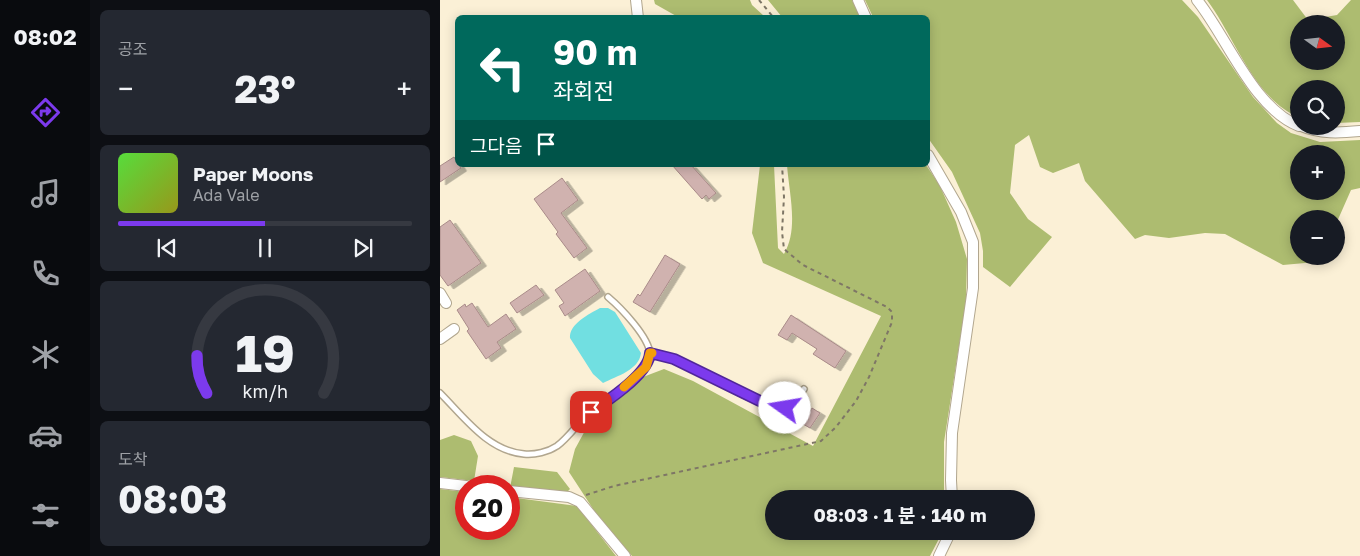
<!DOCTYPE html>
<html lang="ko">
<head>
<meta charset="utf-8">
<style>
  :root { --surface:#171b24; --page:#242831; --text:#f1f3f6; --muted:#9ea1a6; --line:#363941; --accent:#7c3aed }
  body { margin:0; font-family:"Golos Text","Noto Sans KR",sans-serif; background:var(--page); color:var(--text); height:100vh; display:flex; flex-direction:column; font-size:19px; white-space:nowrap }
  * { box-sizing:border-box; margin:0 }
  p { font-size:16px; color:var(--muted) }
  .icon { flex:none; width:28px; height:28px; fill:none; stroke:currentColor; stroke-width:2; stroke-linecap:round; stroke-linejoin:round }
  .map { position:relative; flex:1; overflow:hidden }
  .details { display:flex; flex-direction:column; gap:10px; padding:10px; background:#0d0f14; width:350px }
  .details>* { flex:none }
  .banner { position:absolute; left:15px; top:15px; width:475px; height:152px; border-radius:8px; box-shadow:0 2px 12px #0003; background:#00695c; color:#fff; overflow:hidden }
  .needle { width:32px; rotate:105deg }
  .tools { position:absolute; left:850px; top:15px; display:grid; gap:10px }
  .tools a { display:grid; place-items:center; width:55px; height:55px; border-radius:50%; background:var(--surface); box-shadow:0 2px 12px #0003; font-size:25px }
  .speed { position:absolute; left:15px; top:475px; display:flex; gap:10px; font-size:25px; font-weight:700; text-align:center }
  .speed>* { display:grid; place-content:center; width:65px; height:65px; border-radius:50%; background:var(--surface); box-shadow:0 2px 12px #0003; line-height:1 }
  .speed .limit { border:8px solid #d22; background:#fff; color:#111 }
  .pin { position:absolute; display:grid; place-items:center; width:42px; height:42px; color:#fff; margin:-21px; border-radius:10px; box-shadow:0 2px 8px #0006 }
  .me { position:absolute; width:55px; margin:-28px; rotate:283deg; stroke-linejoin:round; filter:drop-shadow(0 0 4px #0008) }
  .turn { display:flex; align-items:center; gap:18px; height:105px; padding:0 15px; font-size:22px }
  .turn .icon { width:65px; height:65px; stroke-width:2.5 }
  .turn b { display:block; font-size:35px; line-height:42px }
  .then { display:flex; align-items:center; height:48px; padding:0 15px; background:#0003; gap:10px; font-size:19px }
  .big { font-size:38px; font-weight:700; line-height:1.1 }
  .details .widget { flex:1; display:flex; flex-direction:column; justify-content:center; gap:8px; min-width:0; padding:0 18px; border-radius:8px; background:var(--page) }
  .details .dial { align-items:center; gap:0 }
  .dial svg { height:130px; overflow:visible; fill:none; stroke:var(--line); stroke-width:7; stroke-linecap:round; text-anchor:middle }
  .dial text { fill:var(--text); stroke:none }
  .song { display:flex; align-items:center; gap:15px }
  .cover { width:60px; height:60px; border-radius:8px; background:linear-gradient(135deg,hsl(110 70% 55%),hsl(60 70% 35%)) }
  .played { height:5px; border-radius:2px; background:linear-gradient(90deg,var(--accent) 50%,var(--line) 50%) }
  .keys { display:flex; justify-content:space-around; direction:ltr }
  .heat { display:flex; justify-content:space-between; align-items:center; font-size:28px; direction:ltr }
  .trip { position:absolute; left:325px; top:490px; width:270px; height:50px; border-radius:25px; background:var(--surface); box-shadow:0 2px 12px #0003; font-weight:700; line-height:50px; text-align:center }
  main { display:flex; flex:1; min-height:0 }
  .tabs { display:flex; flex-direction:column; width:90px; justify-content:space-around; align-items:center; background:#090b0e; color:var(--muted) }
  .tabs .icon { width:35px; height:35px }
  .tabs .current { color:var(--accent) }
  .tabs b { font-size:22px; color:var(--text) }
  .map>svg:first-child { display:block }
  .forest { fill:#adbc70; fill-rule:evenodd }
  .water { fill:#71dfe1 }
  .building { fill:#d0b2af; stroke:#a98b89; filter:url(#shadow) }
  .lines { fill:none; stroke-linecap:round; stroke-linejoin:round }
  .service-casing { stroke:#b1a68e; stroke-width:8 }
  .minor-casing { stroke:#b1a68e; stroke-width:12 }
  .path { stroke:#7e7666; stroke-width:2; stroke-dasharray:4 4; stroke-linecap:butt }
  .service { stroke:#fff; stroke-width:5 }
  .minor { stroke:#fff; stroke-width:10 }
  .route-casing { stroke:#51269a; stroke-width:12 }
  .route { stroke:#7c3aed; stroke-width:9 }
  .slow { stroke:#f59e0b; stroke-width:9 }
</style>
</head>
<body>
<main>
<nav class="tabs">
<b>08:02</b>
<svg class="icon current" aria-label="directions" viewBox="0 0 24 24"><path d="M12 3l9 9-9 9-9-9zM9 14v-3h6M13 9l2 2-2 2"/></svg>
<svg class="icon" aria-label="music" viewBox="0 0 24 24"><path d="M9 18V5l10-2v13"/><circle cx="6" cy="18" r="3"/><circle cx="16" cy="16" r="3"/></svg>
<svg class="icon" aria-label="phone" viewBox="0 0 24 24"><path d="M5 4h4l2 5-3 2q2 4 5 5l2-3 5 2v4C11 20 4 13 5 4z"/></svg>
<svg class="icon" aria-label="climate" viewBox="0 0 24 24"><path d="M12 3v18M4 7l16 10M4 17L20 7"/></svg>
<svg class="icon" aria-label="car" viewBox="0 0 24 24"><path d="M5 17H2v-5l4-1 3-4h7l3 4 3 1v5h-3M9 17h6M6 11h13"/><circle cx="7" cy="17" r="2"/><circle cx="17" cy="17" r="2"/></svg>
<svg class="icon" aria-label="filters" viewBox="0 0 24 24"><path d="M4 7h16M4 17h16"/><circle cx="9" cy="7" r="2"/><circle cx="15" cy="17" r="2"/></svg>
</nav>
<section class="details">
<div class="widget"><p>공조</p>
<div class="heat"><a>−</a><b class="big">23°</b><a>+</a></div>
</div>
<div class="widget">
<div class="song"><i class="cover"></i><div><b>Paper Moons</b><p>Ada Vale</p></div></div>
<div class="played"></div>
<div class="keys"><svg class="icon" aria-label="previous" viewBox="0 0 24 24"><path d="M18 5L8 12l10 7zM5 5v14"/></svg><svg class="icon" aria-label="pause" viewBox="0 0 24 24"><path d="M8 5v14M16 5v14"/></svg><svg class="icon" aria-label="next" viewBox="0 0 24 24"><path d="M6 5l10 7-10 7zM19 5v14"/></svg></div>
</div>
<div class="widget dial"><svg viewBox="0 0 100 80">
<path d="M14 69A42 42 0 1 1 86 69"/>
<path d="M14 69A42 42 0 0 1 8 46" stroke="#7c3aed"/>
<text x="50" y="56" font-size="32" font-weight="700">19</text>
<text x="50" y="72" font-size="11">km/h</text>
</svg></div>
<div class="widget"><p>도착</p><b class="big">08:03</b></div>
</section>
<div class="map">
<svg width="920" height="556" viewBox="0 0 920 556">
  <defs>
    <filter id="shadow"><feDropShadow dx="5.5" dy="3" stdDeviation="0" flood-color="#0004"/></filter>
  </defs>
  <rect width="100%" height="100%" fill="#fbf0d6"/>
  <path class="forest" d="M214 0H310L312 5 325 17H238L215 4Z
    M328 0H412L420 17H342Z
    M425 0H742L758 17 813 97 837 123 851 133 880 142 920 140V188L911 190 896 224V219H859V256H879L876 262 843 265 785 234 765 233 729 238 705 235 695 239 645 181 639 163 613 173 600 167 589 135 575 145 570 193 588 219 612 237 570 287 543 267V251L540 233 512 172 488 138V18L433 17ZM859 154H896V191H859Z
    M767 0H853L868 20 897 15 911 0H920V122L896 123V89H859V117C815 101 793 34 767 0ZM859 24H896V61H859Z
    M320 165H334L338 248 344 254C359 229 349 193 347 165H486L499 184 516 222 527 259 526 301 504 442V499H334V531H503L490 556H192L157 515 129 472 135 449 147 427 175 400 203 377 224 369 253 381 373 446 441 316 323 263 312 233Z
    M14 435 31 441 38 456 34 481 0 477V440Z
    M74 467 117 472 130 489 127 492 70 488Z
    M0 489 26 492V529H69V497L137 506 176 556H0Z"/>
  <path class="water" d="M160 308H168L175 312 201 353C199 370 177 376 163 383L153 374 130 338C129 324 149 314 160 308Z"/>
  <path class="building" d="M14 157 21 168 0 182V166Z
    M232 165H251L276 193 269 199 266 195 262 199Z
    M122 178 138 200 121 213 147 248 134 258 116 234 118 232 94 199Z
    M10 220 41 263 8 286 0 275V227Z
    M225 255 240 264 210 312 193 302 198 294 200 296Z
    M145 269 160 291 125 316 119 306 124 303 115 290Z
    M96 285 104 295 77 313 70 303Z
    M32 303 48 327 66 314 76 329 57 342 61 348 46 359 27 331 29 329 17 310 25 304 26 307Z
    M351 315 406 351 395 368 373 354 377 349 352 333 347 340 338 335Z
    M372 408 380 413 370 428 363 424Z"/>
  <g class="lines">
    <defs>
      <path id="service" d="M210 353C215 354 221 354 226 356 250 364 329 416 350 407 356 404 360 395 364 389
        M0 393C24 417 48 451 84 454 95 455 108 452 117 446 129 437 138 423 149 413 162 401 211 373 210 354 209 337 181 308 168 297"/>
      <path id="minor" d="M196 0 198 18
        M418 0 426 18
        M757 0C787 37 813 108 859 126
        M861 126C880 134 899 133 920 131
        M488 155 521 212 533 242V288L512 433 511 480 512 499
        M0 293 6 303
        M0 339 14 329
        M0 483 26 486
        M69 491 129 497 140 502 185 556
        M499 556 511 531"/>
    </defs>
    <use href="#service" class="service-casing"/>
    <use href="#minor" class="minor-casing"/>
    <path class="path" d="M319 0 334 18
      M146 495 174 486 381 441 396 427 416 401 429 377 452 322V312L447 307 363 265 344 249 342 232 344 197 342 165"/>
    <use href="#service" class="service"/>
    <use href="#minor" class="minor"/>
  </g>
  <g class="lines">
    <defs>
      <path id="route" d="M151 412C168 400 209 374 210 353L234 359 326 404 337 408H345"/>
    </defs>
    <use href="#route" class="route-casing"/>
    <use href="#route" class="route"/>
    <path class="slow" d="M184 387 206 367 210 353H212"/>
  </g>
</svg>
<div class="tools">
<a><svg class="needle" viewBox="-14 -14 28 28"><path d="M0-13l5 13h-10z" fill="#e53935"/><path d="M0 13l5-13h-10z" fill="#9ea1a6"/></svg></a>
<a><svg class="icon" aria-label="search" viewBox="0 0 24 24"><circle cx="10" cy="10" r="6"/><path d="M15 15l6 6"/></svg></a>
<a>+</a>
<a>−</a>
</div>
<div class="speed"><div class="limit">20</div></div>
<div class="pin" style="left:151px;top:412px;background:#d93025"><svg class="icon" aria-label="arrive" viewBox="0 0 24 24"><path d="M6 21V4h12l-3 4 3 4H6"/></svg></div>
<svg class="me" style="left:345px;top:408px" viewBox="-20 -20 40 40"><circle r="19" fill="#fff"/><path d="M0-13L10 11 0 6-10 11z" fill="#7c3aed"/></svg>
<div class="trip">08:03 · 1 분 · 140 m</div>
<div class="banner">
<div class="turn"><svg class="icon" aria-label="left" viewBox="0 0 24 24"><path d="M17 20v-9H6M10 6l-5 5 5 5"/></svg><div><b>90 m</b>좌회전</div></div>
<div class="then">그다음<svg class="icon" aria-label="arrive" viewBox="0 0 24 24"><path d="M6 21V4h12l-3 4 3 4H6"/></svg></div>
</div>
</div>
</main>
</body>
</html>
